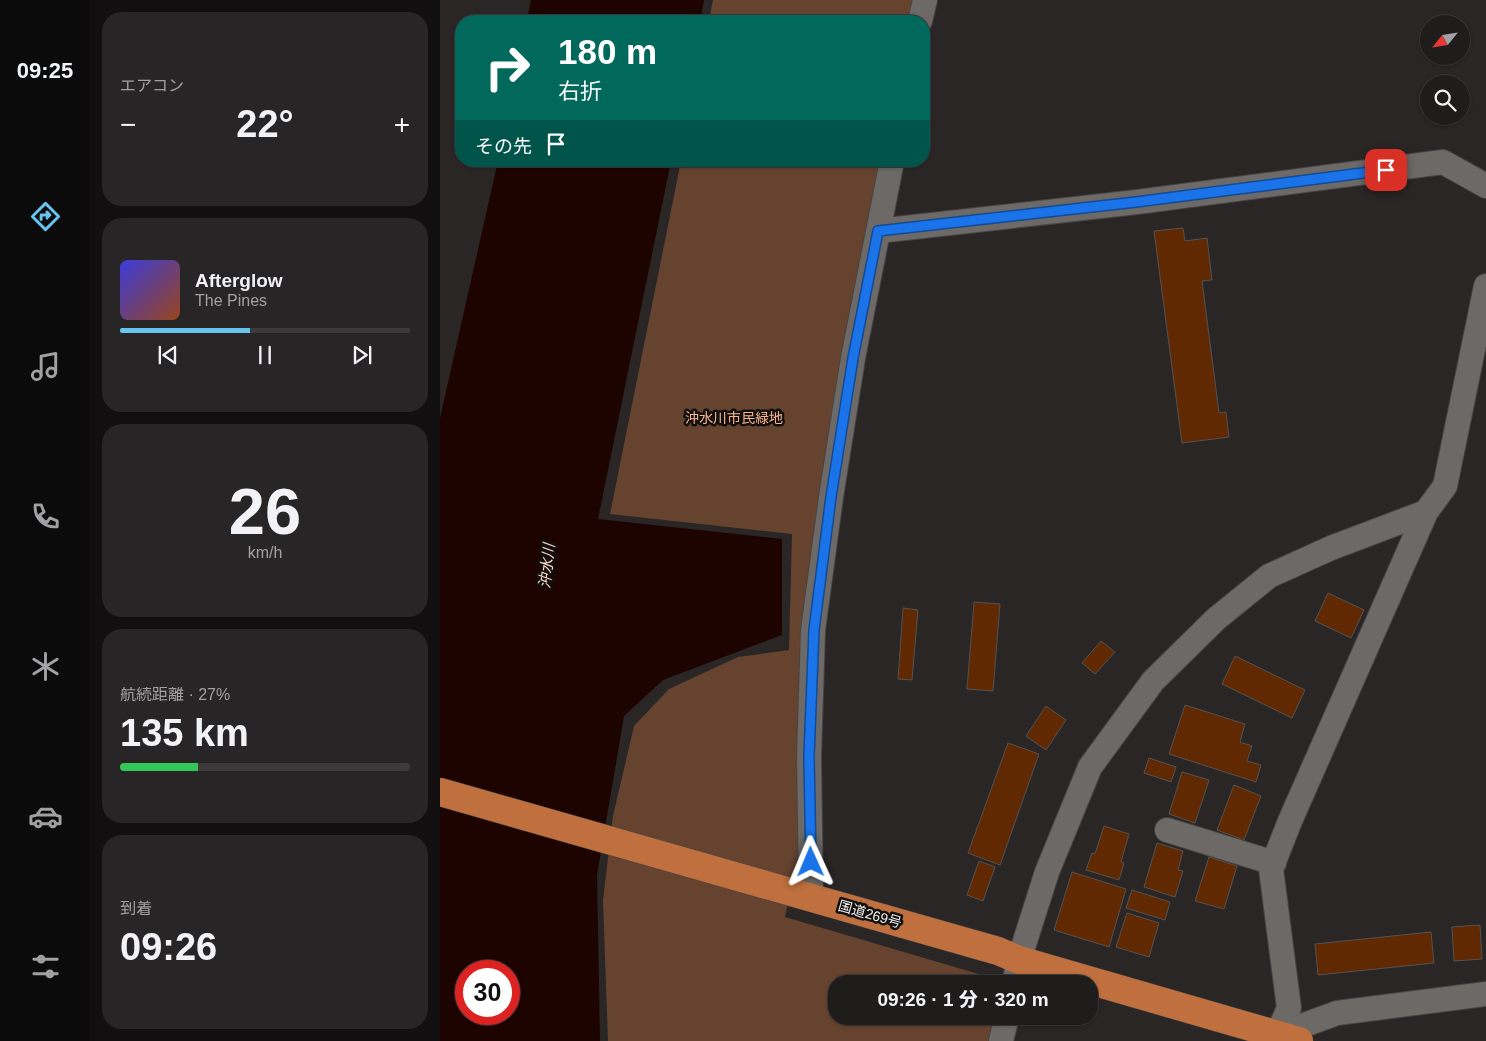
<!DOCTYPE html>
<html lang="ja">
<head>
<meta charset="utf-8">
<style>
  :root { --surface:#1f1c1c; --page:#272525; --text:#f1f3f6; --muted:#a1a1a3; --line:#3c3a3b; --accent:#66c4ef }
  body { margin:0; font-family:Arial,"Noto Sans JP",sans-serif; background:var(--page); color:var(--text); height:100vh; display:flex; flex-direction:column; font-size:19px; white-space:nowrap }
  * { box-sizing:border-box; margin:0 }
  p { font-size:16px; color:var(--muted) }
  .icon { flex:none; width:28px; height:28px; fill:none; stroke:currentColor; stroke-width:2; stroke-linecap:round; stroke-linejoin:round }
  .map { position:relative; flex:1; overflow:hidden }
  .sheet { display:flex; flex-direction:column; gap:12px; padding:12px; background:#110f0f; width:350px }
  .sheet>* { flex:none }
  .banner { position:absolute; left:15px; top:15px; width:475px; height:152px; border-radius:20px; box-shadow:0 1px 4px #0004,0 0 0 1px var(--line); background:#00695c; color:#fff; overflow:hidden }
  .needle { width:32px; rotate:240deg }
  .fabs { position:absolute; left:980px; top:15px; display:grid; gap:10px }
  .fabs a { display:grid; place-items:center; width:50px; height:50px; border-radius:50%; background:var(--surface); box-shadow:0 1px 4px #0004,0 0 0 1px var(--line); font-size:25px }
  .speed { position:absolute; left:15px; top:960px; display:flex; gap:10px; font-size:25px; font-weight:700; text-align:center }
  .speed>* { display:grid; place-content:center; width:65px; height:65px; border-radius:50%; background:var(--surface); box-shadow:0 1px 4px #0004,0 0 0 1px var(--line); line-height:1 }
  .speed .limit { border:8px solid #d22; background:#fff; color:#111 }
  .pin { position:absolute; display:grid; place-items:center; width:42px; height:42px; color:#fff; margin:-21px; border-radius:10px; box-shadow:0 2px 8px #0006 }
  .me { position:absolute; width:55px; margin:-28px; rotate:359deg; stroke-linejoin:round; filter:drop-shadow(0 0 4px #0008) }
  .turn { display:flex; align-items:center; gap:18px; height:105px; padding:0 20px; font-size:22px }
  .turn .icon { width:65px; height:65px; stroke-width:2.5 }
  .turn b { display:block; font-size:35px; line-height:42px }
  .then { display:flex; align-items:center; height:48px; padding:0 20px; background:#0003; gap:10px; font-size:19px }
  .big { font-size:38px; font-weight:800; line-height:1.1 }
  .sheet .tile { flex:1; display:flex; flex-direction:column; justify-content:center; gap:8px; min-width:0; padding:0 18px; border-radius:20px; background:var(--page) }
  .sheet .dial { align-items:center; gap:0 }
  .dial b { font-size:65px; line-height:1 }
  .song { display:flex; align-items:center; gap:15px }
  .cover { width:60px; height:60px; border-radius:8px; background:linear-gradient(135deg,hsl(240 70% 55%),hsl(20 70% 35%)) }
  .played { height:5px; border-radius:2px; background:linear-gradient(90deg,var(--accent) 45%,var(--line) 45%) }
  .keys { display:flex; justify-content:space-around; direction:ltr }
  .heat { display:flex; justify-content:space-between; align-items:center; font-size:28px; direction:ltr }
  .charge { height:8px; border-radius:4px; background:linear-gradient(90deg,#34c759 27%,var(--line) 0) }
  .trip { position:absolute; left:388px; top:975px; width:270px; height:50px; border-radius:20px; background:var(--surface); box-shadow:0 1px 4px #0004,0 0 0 1px var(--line); font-weight:800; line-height:50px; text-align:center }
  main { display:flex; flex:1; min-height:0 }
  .tabs { display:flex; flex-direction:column; width:90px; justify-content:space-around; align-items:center; background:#0c0b0b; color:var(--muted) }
  .tabs .icon { width:35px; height:35px }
  .tabs .selected { color:var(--accent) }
  .tabs b { font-size:22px; color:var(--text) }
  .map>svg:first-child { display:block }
  .green { fill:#66432f }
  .water { fill:#1e0400; fill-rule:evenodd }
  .building { fill:#602901; stroke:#555251 }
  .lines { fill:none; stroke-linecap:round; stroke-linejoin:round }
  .minor-casing { stroke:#474443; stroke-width:26 }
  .trunk-casing { stroke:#474443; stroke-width:29 }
  .minor { stroke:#6c6967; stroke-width:24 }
  .trunk { stroke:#bf703e; stroke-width:28 }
  .route-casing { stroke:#114b97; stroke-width:12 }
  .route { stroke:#1a73e8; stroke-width:9 }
  .labels { text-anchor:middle; stroke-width:5; stroke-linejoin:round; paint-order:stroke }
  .park-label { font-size:14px; fill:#fcb58e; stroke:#11100f }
  .street-label { font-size:14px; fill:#eeeceb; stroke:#11100f }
  .water-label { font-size:15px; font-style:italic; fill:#fcd7c3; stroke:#11100f }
</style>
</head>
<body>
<main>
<nav class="tabs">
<b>09:25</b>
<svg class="icon selected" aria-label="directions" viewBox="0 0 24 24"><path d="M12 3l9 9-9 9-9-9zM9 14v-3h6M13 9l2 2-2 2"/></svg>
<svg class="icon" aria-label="music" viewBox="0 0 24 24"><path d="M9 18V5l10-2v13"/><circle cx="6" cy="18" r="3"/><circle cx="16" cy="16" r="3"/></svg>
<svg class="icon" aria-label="phone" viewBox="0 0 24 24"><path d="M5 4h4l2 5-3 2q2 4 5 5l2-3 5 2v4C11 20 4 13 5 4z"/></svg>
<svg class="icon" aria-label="climate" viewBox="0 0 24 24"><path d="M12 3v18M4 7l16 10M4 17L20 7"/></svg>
<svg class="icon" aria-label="car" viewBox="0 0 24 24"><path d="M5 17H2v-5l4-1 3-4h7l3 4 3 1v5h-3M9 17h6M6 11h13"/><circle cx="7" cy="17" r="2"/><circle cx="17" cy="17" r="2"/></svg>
<svg class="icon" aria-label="filters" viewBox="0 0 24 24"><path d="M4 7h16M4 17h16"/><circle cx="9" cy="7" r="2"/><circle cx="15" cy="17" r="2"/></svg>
</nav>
<section class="sheet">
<div class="tile"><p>エアコン</p>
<div class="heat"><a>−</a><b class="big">22°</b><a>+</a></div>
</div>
<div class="tile">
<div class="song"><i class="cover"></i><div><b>Afterglow</b><p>The Pines</p></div></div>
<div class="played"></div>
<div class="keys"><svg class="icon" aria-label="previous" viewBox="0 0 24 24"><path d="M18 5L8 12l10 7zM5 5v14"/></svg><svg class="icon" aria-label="pause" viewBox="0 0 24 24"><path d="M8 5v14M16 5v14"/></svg><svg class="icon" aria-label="next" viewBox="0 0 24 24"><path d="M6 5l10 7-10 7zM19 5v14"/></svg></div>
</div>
<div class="tile dial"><b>26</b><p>km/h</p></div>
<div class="tile"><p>航続距離 · 27%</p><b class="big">135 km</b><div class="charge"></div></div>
<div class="tile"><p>到着</p><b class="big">09:26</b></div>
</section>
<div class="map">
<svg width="1046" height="1041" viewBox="0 0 1046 1041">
  <rect width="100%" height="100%" fill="#292625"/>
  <path class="green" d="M273 0H474L469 21H269Z
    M241 161H442L426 240 362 839 345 917 542 975 546 984H396V1016H553L551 1041H168L163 900 173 816 194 726 229 689 298 657 349 650 352 534 170 514Z"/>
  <path class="water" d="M91 0H264L260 21H87Z
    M58 161H231L158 519 342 539V635L223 680 184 716 157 875 160 1041H0V418ZM26 971H69V1014H26Z"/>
  <path class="building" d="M743 228 745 241 767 238 772 280 762 281 779 413 786 412 789 437 742 443 714 231Z
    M888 593 924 610 911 638 875 621Z
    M534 602 560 604 553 691 527 689Z
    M463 608 478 610 472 680 458 679Z
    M661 641 675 652 655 674 642 663Z
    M795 656 865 690 852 718 782 684Z
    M745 705 805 724 800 742 812 746 807 761 821 765 816 782 729 754Z
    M606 706 626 720 606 750 586 736Z
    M568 743 599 754 560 865 528 853Z
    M709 758 736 767 731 782 704 773Z
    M742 772 769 780 755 823 729 814Z
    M794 785 821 796 804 840 777 830Z
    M664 826 689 834 681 862 684 863 679 880 646 870 652 853 655 854Z
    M717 843 743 851 738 870 743 871 735 897 704 887Z
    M769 857 797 866 784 909 755 901Z
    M539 861 555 867 543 901 527 895Z
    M632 872 686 889 669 947 614 930Z
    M692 890 730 902 725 920 686 908Z
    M687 913 719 923 709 957 676 947Z
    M1040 925 1042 959 1014 961 1012 927Z
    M991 932 994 963 878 975 875 944Z"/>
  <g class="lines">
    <defs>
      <path id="minor" d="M480 21 485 0
        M438 231 697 202 1003 162 1046 186
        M727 830 834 863
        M371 897 369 756 373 630 391 497 413 358 452 161
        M574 984 579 960 607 872 650 767 713 681 776 619 829 576 891 548 986 512 1005 486 1046 286
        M837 1035 897 1013 1046 994
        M561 1041 567 1016
        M839 1041 837 1035 849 1008 831 869 850 821 986 512"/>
      <path id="trunk" d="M0 792 558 951 579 960 859 1041"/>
    </defs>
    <use href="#minor" class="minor-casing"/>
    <use href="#trunk" class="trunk-casing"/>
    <use href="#minor" class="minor"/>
    <use href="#trunk" class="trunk"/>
  </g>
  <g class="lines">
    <defs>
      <path id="route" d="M371 862 369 756 374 630 391 497 413 358 438 231 696 202 946 170"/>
    </defs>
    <use href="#route" class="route-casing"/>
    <use href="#route" class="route"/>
  </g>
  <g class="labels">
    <g class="park-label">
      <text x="294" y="423">沖水川市民緑地</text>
    </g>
    <g class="street-label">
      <text transform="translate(430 914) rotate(16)" y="5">国道269号</text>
    </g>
    <g class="water-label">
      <text transform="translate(107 566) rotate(-84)" y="5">沖水川</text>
    </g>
  </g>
</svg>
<div class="fabs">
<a><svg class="needle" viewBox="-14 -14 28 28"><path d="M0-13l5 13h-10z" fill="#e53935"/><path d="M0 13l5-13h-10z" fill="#a1a1a3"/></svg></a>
<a><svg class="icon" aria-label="search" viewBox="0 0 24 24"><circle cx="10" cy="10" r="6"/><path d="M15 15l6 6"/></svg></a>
</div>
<div class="speed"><div class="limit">30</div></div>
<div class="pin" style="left:946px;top:170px;background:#d93025"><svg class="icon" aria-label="arrive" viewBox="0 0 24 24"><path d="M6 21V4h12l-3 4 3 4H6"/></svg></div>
<svg class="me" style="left:371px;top:862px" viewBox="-20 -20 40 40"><path d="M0-17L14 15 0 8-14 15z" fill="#1a73e8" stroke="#fff" stroke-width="4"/></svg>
<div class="trip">09:26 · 1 分 · 320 m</div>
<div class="banner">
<div class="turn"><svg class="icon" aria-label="right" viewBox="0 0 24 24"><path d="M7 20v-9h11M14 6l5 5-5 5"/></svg><div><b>180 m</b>右折</div></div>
<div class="then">その先<svg class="icon" aria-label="arrive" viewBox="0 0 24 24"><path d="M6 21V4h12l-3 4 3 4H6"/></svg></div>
</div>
</div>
</main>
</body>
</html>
